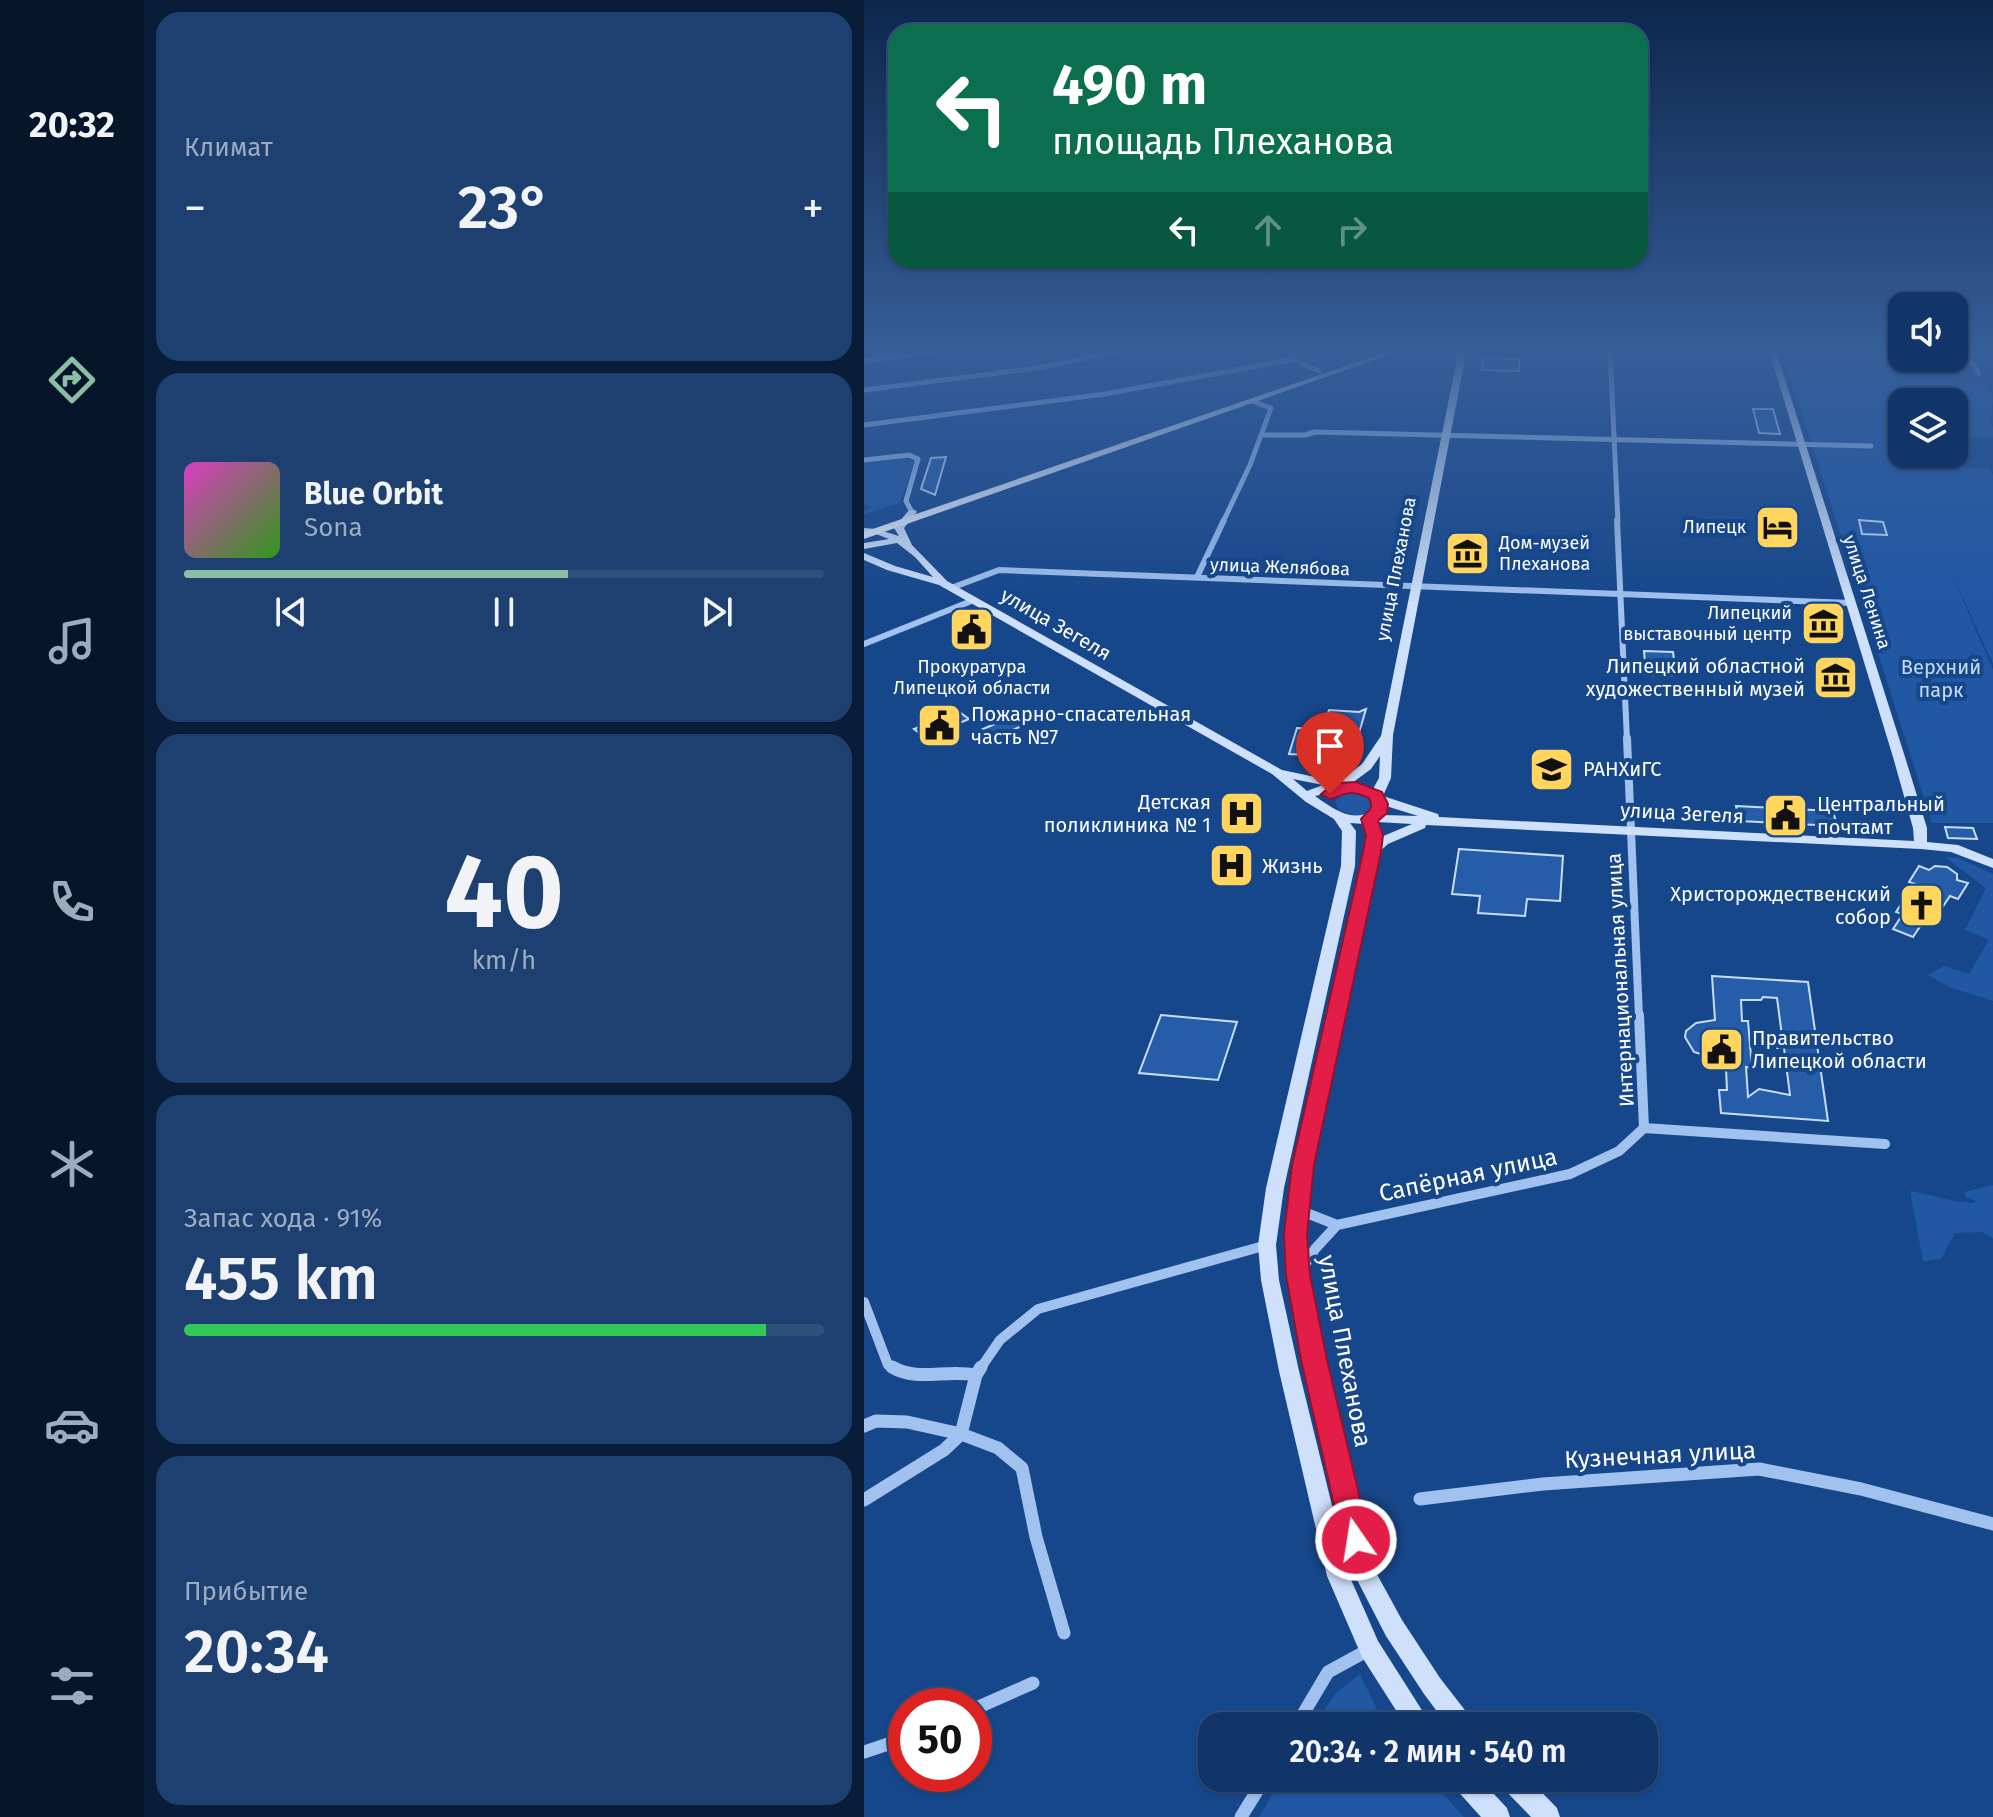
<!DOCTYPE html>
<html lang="ru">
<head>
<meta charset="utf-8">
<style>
  :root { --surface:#113568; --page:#1e4071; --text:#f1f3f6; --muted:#9cabc0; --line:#30507c; --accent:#8abfa5 }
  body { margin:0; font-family:"Fira Sans",sans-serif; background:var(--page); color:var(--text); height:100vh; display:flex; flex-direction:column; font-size:30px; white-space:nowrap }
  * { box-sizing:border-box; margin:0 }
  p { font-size:26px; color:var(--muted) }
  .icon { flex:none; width:44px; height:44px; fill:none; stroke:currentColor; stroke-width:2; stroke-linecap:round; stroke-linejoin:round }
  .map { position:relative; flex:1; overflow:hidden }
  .drawer { display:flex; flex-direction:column; gap:12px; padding:12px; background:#091d39; width:720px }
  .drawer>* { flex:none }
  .hud { position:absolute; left:24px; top:24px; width:760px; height:244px; border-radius:24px; box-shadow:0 2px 6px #0004,0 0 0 2px var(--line); background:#0b6e4f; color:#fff; overflow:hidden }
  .controls { position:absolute; left:1024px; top:292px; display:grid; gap:16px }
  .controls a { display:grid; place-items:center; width:80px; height:80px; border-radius:16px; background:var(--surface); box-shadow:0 2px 6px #0004,0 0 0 2px var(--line); font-size:40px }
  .speed { position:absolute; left:24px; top:1688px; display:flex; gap:16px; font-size:40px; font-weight:700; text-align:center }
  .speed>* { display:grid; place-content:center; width:104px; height:104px; border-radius:50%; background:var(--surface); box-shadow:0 2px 6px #0004,0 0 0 2px var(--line); line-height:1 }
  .speed .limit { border:12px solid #d22; background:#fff; color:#111 }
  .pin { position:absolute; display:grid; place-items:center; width:68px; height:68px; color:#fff; margin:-82px -34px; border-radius:50% 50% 50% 0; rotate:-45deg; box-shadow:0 0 8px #0007 }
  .pin .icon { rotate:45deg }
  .me { position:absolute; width:88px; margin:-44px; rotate:347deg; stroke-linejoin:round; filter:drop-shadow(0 0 6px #0008) }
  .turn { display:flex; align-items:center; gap:28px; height:168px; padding:0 32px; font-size:36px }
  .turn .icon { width:104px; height:104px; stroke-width:2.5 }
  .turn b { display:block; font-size:56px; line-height:68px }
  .lanes { display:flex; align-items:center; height:76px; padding:0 32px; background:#0003; justify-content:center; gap:40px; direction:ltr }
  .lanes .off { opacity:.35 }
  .big { font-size:60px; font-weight:600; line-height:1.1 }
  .drawer .tile { flex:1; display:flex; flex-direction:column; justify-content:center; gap:12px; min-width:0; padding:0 28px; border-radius:24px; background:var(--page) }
  .drawer .dial { align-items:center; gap:0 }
  .dial b { font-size:104px; line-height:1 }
  .song { display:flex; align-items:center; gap:24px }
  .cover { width:96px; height:96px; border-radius:12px; background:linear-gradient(135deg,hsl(310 70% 55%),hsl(110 70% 35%)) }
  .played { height:8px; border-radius:4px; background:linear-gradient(90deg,var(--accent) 60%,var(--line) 60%) }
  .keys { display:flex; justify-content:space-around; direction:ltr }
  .heat { display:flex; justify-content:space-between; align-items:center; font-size:44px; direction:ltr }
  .charge { height:12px; border-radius:6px; background:linear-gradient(90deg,#34c759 91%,var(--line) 0) }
  .trip { position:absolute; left:334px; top:1712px; width:460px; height:80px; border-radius:24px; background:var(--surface); box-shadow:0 2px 6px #0004,0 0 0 2px var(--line); font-weight:600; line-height:80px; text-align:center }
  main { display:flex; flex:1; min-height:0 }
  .menu { display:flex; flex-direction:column; width:144px; justify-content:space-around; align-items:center; background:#07152a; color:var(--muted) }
  .menu .icon { width:56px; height:56px }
  .menu .active { color:var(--accent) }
  .menu b { font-size:36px; color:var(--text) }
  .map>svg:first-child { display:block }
  .green { fill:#2058a4 }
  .building { fill:#265da9; stroke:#c7ddfa; stroke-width:2; fill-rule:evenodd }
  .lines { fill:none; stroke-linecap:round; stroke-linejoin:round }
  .street-far4 { stroke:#a1c2ee; stroke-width:5 }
  .street-far3 { stroke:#a1c2ee; stroke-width:6 }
  .street-far2 { stroke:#a1c2ee; stroke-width:8 }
  .street-far1 { stroke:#a1c2ee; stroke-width:10 }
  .street { stroke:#a1c2ee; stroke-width:13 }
  .secondary { fill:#cee0fa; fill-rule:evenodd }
  .primary { fill:#e8f0ff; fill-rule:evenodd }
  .route { fill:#e11d48; stroke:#92132f; stroke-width:2 }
  .labels { text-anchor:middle; stroke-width:8; stroke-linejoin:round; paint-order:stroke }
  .far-poi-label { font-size:18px; fill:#fff; stroke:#17478b; text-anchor:end }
  .far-street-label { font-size:18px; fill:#fff; stroke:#17478b }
  .street-label { font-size:20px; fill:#fff; stroke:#17478b }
  .poi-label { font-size:20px; fill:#fff; stroke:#17478b; text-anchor:start }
  .park-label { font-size:20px; fill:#c7ddfa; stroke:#17478b }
  .near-street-label { font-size:24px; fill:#fff; stroke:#17478b }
</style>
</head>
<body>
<main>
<nav class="menu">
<b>20:32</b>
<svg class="icon active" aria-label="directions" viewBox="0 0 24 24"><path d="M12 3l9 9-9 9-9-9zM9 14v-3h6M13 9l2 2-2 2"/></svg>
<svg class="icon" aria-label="music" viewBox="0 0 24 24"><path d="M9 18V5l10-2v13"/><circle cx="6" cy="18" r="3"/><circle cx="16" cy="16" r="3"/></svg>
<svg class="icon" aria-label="phone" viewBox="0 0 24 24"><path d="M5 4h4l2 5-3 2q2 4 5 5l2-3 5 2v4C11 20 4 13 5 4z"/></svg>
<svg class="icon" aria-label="climate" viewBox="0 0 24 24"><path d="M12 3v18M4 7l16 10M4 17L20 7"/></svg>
<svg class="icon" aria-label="car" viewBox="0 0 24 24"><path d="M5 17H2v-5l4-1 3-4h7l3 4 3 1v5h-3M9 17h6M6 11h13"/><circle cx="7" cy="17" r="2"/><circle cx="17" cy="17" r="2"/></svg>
<svg class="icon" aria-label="filters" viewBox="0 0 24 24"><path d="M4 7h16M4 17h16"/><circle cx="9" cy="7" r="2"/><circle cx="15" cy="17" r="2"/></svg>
</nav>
<section class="drawer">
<div class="tile"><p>Климат</p>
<div class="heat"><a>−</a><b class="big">23°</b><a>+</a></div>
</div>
<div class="tile">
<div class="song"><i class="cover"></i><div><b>Blue Orbit</b><p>Sona</p></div></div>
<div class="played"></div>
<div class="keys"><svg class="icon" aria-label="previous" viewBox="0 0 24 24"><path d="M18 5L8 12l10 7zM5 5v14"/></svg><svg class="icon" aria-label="pause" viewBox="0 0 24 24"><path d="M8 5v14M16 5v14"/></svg><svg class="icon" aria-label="next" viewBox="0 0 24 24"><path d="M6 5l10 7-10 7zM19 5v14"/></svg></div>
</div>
<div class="tile dial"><b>40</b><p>km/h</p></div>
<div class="tile"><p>Запас хода · 91%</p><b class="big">455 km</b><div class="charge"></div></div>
<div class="tile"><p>Прибытие</p><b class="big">20:34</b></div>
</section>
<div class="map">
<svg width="1129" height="1817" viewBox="0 0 1129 1817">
  <rect width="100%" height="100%" fill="#17478b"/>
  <path class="green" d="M915 351H1038V358H1069L1094 384 1122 385 1129 398 1126 425 1129 427V438L1090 437V402H1038V454H1064L1084 466 1125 469 1129 476V664L1083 563 1129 670V823H1068L938 413Z
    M44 458 53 459 35 503 0 514V511L9 507 0 504V463Z
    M483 791 502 796 507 805 506 810 493 816 475 810 471 801Z
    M1081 857 1094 858 1129 874V1001L1085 987 1064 975 1080 966 1105 974 1125 940 1101 930 1122 888Z
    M1129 1185V1238L1118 1232 1091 1233 1077 1259 1059 1261 1046 1191C1068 1194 1088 1203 1110 1203L1112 1201 1102 1197 1100 1192Z
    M496 1674 521 1726H449L472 1693Z
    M418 1778H565L600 1817H395Z"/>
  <path class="building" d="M619 358 655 359V371L618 370Z
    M889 409H909L916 434 895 433Z
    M82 457 71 495 57 489 67 458Z
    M995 520 1019 522 1023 535 998 534Z
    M780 651 809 652 812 676 782 675Z
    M952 668 985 670 989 687 961 686 959 681H955Z
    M502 709 488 757 425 754 433 728 459 729 465 710 495 712Z
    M94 711 105 719 81 729 92 738 73 746 50 729Z
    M152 715 164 723 132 738 119 729Z
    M872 806 969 811 973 826 875 821Z
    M1081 827 1109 828 1113 839 1084 838Z
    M595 849 699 856 696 901 663 899 661 916 614 913 616 896 588 894Z
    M1055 866 1065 870 1071 866 1083 867 1093 874V880L1104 883 1094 899 1086 896 1067 924 1059 922 1049 937 1029 929 1039 914 1032 912 1051 884 1045 882Z
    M848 976 944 982 964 1121 857 1113 855 1090H863L862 1069 854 1068 853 1059 830 1052 821 1037 822 1031 832 1023 851 1020ZM899 997 913 998 918 1036H912L913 1048H920L926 1095 895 1089 884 1097 882 1067 888 1068 884 1021H878L877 1000H897Z
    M297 1015 373 1022 354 1080 275 1073Z"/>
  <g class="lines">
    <path class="street-far4" d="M425 351 433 361 455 371
      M746 351 754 522
      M1100 351 1115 373
      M0 361 73 351
      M0 390 173 368 256 351
      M0 425 241 394 431 359
      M399 435H441L451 432 1007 446
      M0 460 45 455 54 459 42 501 48 512
      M359 522 386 465 407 408 387 401"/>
    <path class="street-far3" d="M753 520 763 740
      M333 577 360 520
      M87 588 135 570 988 603
      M0 644 110 600"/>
    <path class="street-far2" d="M763 738 775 1017"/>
    <path class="street-far1" d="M775 1015 780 1128
      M780 1128 1021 1144
      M435 1210 473 1225 706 1174 755 1151 780 1128
      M437 1271 451 1249 473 1225
      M0 1302 24 1365 32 1369
      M116 1369 136 1340 174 1309 403 1245"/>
    <path class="street" d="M28 1367C54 1382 81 1369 112 1375
      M0 1426 12 1421 43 1422 97 1434 134 1448 158 1468 172 1537 200 1633
      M97 1434 112 1375 117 1367
      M556 1499 679 1484 895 1469 997 1489 1129 1524
      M0 1500 80 1450 97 1434
      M110 1709 169 1683
      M432 1726 464 1672 506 1649
      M0 1752 42 1738
      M377 1817 401 1778"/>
    <path class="secondary" d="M592 351H600V364L529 735 527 778 519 796 574 814 575 817 1050 841 1049 828 1029 757 905 351H912L1041 757 1063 828V842L1094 845 1129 859V868L1087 852 1057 849 562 825 561 828 524 844 514 853 448 1165 441 1234 443 1275 460 1360 509 1567 538 1620 576 1678 607 1718 611 1726H584L560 1694 522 1636 488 1570 440 1360 425 1275 423 1234 430 1165 504 835 500 824 486 823 492 831 491 866 420 1188 412 1245 415 1280 435 1371 485 1575 514 1641 568 1726H542L498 1657 463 1576 415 1371 397 1280 394 1245 402 1188 477 866 478 831 470 819 442 802 408 774 75 585 23 570 0 560V553L31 566 69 577 51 557 33 543 0 549V543L25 539 12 534H0V528L12 529 35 536 30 528 45 510H51L53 512 40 528 48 545 83 581 418 770 475 782 498 764 517 736 592 364ZM516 756 515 778 509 789 488 783 507 769ZM429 779 459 785 443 791ZM478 790 493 792 507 797 510 804 508 811C487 823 468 808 451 796ZM522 806 554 816 519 815ZM513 822 548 824 517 837Z
      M587 1778H615L643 1808 646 1817H617L590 1787Z
      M635 1778H664L693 1808 696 1817H667L638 1787Z"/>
    <path class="primary" d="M525 351H536L0 539V532Z"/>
  </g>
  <linearGradient id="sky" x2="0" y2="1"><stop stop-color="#0d274c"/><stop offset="0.58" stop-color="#365e98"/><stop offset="1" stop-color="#365e98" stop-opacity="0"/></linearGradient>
  <rect width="1129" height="605" fill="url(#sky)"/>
  <path class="route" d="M492 782 518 792 524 804 523 813 514 821 519 835 517 852 450 1165 443 1234 446 1275 463 1360 506 1540 502 1549 492 1553 482 1549 478 1540 437 1360 422 1275 420 1234 428 1165 499 852 502 835 497 819C503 811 511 810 505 798 483 789 486 793 466 799L457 794 471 783Z"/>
  <defs>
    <symbol id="hotel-square" viewBox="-11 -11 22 22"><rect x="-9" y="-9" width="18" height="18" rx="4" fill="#ffd55e" stroke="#17478b"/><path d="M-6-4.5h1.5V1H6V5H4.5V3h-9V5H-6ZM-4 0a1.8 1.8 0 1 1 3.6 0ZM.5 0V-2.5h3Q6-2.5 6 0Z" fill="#111"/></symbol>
    <symbol id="museum-square" viewBox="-11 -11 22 22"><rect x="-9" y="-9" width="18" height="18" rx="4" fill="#ffd55e" stroke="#17478b"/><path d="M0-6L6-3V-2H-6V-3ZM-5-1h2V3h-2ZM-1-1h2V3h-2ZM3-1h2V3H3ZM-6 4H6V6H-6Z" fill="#111"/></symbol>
    <symbol id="civic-square" viewBox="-11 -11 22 22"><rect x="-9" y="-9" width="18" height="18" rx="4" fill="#ffd55e" stroke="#17478b"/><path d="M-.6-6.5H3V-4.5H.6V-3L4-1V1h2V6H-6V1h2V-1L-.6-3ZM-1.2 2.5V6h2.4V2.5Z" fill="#111"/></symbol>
    <symbol id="university-square" viewBox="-11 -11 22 22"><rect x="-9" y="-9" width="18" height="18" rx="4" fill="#ffd55e" stroke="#17478b"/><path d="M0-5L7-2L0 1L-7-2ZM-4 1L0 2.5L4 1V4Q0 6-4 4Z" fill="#111"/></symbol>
    <symbol id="hospital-square" viewBox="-11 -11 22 22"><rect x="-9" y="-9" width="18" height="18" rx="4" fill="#ffd55e" stroke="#17478b"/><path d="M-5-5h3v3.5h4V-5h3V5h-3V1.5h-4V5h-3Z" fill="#111"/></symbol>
    <symbol id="church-square" viewBox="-11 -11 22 22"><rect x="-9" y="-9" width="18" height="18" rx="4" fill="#ffd55e" stroke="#17478b"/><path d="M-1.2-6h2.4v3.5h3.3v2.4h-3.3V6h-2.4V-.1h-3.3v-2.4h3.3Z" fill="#111"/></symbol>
  </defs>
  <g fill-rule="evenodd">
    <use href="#hotel-square" x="888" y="502" width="51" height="51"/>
    <use href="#museum-square" x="578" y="528" width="51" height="51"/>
    <use href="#museum-square" x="934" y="598" width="51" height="51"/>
    <use href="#civic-square" x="82" y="604" width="51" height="51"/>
    <use href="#museum-square" x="946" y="652" width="51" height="51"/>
    <use href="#civic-square" x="50" y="700" width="51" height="51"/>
    <use href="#university-square" x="662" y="744" width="51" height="51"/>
    <use href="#hospital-square" x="352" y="788" width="51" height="51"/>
    <use href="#civic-square" x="896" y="790" width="51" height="51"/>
    <use href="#hospital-square" x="342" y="840" width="51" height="51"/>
    <use href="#church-square" x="1032" y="880" width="51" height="51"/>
    <use href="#civic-square" x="832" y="1024" width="51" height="51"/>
  </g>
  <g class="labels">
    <g class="far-poi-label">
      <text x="882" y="533">Липецк</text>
      <text x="635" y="549" text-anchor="start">Дом-музей<tspan x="635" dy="21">Плеханова</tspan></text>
      <text x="928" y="619">Липецкий<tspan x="928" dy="21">выставочный центр</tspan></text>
      <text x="108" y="673" text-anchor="middle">Прокуратура<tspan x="108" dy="21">Липецкой области</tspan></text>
    </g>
    <g class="far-street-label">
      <text transform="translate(416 567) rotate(2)" y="6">улица Желябова</text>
      <text transform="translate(532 569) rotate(-79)" y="6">улица Плеханова</text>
      <text transform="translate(1003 592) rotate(72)" y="6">улица Ленина</text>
    </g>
    <g class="street-label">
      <text transform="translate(192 624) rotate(30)" y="7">улица Зегеля</text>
      <text transform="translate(818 813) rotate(3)" y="7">улица Зегеля</text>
      <text transform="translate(756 980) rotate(-93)" y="7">Интернациональная улица</text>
    </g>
    <g class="poi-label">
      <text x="941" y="673" text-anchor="end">Липецкий областной<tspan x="941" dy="23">художественный музей</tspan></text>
      <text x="107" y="721">Пожарно-спасательная<tspan x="107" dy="23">часть №7</tspan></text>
      <text x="719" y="776">РАНХиГС</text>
      <text x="347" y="809" text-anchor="end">Детская<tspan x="347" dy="23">поликлиника № 1</tspan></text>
      <text x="953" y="811">Центральный<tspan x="953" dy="23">почтамт</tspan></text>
      <text x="398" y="873">Жизнь</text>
      <text x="1027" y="901" text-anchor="end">Христорождественский<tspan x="1027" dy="23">собор</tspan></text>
      <text x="888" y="1045">Правительство<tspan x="888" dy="23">Липецкой области</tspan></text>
    </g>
    <g class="park-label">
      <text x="1077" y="674">Верхний<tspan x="1077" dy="23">парк</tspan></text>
    </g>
    <g class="near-street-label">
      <text transform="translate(604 1175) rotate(-12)" y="8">Сапёрная улица</text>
      <text transform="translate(481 1351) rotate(79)" y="8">улица Плеханова</text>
      <text transform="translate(796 1455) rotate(-3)" y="8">Кузнечная улица</text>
    </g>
  </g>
</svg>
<div class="controls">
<a><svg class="icon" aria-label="sound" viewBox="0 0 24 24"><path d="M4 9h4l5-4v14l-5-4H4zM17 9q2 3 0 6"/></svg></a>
<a><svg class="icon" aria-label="layers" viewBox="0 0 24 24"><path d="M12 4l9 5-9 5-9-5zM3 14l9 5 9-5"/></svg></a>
</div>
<div class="speed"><div class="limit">50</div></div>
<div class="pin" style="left:466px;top:794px;background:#d93025"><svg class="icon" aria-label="arrive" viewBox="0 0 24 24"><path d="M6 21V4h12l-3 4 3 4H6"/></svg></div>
<svg class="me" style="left:492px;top:1540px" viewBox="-20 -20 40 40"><circle r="17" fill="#e11d48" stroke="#fff" stroke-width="3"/><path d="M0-11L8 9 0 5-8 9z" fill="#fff"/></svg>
<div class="trip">20:34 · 2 мин · 540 m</div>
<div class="hud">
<div class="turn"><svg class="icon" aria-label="left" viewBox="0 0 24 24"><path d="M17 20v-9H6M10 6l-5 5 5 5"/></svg><div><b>490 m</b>площадь Плеханова</div></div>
<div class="lanes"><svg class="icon" aria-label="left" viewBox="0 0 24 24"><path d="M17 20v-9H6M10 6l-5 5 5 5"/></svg><svg class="icon off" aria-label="ahead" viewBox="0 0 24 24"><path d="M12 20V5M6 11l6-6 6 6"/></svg><svg class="icon off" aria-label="right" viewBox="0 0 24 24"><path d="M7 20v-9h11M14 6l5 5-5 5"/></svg></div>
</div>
</div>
</main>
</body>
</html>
